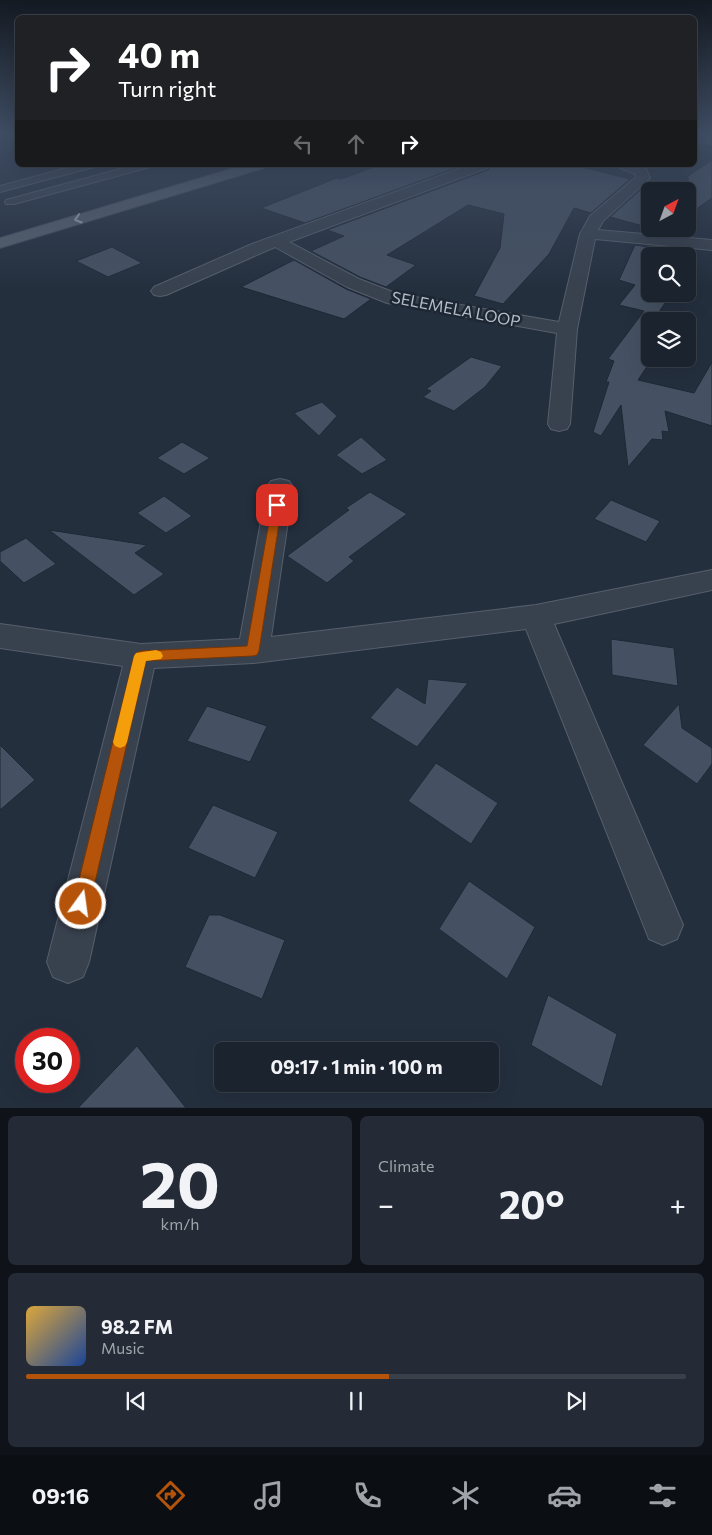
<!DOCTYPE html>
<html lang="en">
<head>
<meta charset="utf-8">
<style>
  :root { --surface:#1b232e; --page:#242b36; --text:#f1f3f6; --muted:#a0a4aa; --line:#39404a; --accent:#b45309 }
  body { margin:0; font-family:Commissioner,sans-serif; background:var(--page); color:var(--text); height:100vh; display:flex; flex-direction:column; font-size:19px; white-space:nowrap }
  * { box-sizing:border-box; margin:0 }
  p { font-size:16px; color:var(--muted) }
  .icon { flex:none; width:28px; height:28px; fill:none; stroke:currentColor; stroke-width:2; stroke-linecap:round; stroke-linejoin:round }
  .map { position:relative; height:1108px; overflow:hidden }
  .side { display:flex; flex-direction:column; gap:8px; padding:8px; background:#0f1319; flex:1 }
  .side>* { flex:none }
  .banner { position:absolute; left:15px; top:15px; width:682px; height:152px; border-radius:8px; box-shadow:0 5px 20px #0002,0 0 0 1px var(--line); background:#202124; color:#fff; overflow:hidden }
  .needle { width:32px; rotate:41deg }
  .fabs { position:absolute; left:641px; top:182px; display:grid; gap:10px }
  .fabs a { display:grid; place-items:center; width:55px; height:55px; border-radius:8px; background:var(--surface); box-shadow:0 5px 20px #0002,0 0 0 1px var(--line); font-size:25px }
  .speed { position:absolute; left:15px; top:1028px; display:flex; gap:10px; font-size:25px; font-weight:700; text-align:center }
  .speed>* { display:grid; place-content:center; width:65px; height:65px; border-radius:50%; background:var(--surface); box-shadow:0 5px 20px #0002,0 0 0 1px var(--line); line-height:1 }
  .speed .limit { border:8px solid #d22; background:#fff; color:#111 }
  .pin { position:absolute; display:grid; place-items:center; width:42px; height:42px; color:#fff; margin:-21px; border-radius:10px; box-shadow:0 2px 8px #0006 }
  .me { position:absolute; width:55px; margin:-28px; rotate:14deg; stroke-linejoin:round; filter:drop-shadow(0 0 4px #0008) }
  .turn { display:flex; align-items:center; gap:18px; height:105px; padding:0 20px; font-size:22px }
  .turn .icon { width:65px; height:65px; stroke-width:2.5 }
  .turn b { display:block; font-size:35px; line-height:42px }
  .lanes { display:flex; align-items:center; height:48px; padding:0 20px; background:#0003; justify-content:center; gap:25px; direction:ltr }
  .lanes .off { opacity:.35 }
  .big { font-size:38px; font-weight:700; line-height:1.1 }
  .side .tile { flex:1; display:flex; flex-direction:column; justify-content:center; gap:8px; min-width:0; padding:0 18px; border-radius:8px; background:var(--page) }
  .side .dial { align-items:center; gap:0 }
  .dial b { font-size:65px; line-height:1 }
  .song { display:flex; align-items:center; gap:15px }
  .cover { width:60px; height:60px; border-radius:8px; background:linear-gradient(135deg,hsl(40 70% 55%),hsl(220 70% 35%)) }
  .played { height:5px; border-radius:2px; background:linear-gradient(90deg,var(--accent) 55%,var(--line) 55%) }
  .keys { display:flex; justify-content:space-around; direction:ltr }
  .heat { display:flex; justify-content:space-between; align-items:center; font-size:28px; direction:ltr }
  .side .tiles { flex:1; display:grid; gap:8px; grid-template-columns:1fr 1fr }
  .tile:last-child { grid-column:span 2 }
  .trip { position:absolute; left:214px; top:1042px; width:285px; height:50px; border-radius:8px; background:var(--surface); box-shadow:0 5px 20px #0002,0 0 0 1px var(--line); font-weight:700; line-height:50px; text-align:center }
  .tab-bar { display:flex; height:80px; justify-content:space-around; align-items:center; background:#0b0e12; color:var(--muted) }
  .tab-bar .icon { width:35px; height:35px }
  .tab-bar .active { color:var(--accent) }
  .tab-bar b { font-size:22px; color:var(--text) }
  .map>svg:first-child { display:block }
  .building { fill:#455162; stroke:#1f2835 }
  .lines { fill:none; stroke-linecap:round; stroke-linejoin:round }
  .lane-casing { stroke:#565f6c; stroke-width:2 }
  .street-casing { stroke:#565f6c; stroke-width:2 }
  .secondary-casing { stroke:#565f6c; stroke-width:2 }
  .primary-casing { stroke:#414a57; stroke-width:2 }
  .lane { fill:#38414e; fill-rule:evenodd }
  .street { fill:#38414e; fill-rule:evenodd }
  .secondary { fill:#465061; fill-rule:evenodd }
  .primary { fill:#56606e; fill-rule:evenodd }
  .oneway { stroke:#a1aab7 }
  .route { fill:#b45309; stroke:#753606 }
  .slow { fill:#f59e0b }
  .labels { text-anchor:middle; stroke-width:5; stroke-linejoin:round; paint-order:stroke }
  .far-street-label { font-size:16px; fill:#b4bcc9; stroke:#1d2633 }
</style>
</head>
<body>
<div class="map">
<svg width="712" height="1108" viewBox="0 0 712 1108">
  <rect width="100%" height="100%" fill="#242f3e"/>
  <path class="building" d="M712 160V198L688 215V176Z
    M380 165H464L305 223 261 208 337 178 341 179Z
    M491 165H574L630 179 591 213 574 208 549 254 503 304 474 296 500 248 504 214 468 205 387 255 416 265 386 287 360 277 311 251 344 236 327 230 488 170Z
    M647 184 677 191H650V229H668L661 234 640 232 643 226 610 217Z
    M635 245 697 254 688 268V256H650V294H671L657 315 650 313V362L638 380 694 393 712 362V426L665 411 669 432 662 431 663 440 652 439 628 467 621 405 601 436 593 432 609 382H606L614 361 608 359 644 311 619 305 635 285 619 280Z
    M112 247 142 263 108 277 76 261Z
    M294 260 346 289 371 299 344 319 241 287Z
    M471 357 502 366 485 387 454 411 423 397 431 391 426 389Z
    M322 402 337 416 319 436 294 413Z
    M361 437 387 460 362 474 336 455Z
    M182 442 210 458 184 474 157 458Z
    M370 492 407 514 349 557 354 561 327 583 287 556 349 510 346 508Z
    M164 496 192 516 166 533 137 513Z
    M611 500 660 521 646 542 594 519Z
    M49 530 147 545 135 553 164 574 134 595Z
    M26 538 56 564 24 583 0 561V552Z
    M611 639 674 648 678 686 612 675Z
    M428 679 468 683 417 747 370 718 397 687 425 704Z
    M679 704 682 728 712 748V764L697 784 643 745Z
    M207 706 267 726 250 762 187 741Z
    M0 745 35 780 0 810Z
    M436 763 498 803 471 844 408 801Z
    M213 805 278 832 255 878 188 848Z
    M469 881 535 927 507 979 439 929Z
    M209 915H220L285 940 262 999 185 967Z
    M548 995 617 1034 602 1087 531 1045Z
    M137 1046 186 1108H78Z"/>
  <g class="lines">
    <defs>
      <path id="lane" d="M78 165H95L94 167 0 192V186Z
        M135 165H151L150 167 14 204H6L5 202 6 200Z"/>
      <path id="street" d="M469 165H489L487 168 289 242 359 279 398 294 559 322 580 234 590 216 636 177 635 174 620 168 618 165H637L646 169 650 178 603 221 598 230 712 240V250L595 239 577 329 570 424 567 429 559 431 551 429 548 424 557 333 387 303 347 287 275 247 166 295 160 296 154 295 151 291 154 287 252 244Z
        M280 479 289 481 293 487 271 637 536 605 712 570V590L554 624 683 925 677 939 663 945 649 939 526 629 253 663 154 668 89 962 83 977 68 983 53 977 47 962 123 666 0 648V624L141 644 240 639 267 487 271 481Z"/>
      <path id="secondary" d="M695 134 712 136V144L695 141Z"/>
      <path id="primary" d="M244 165H266L264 168 0 248V238Z"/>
    </defs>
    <use href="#lane" class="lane-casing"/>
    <use href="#street" class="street-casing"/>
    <use href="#secondary" class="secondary-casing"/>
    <use href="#primary" class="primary-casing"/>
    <use href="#lane" class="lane"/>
    <use href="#street" class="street"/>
    <use href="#secondary" class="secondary"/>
    <use href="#primary" class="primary"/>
  </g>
  <defs><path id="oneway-chevron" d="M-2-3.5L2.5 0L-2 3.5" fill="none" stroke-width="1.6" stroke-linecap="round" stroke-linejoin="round" transform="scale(1.25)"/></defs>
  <use class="oneway" href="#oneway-chevron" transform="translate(78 219) rotate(163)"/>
  <linearGradient id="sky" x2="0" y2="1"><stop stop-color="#141a22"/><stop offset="0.46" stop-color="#3f4d63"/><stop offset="1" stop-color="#3f4d63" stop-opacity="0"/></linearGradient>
  <rect width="712" height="289" fill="url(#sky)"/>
  <path class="route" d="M277 502 282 505 259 651 257 655 253 656 146 661 90 904 87 910 81 913 75 910 73 904 134 656 136 653 141 651 247 646 272 505Z"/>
  <path class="slow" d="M156 650 161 652 163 656 161 659 146 661 127 742 125 746 120 748 115 746 113 742 134 656 136 653Z"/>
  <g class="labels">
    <g class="far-street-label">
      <text transform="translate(456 309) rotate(11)" y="6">SELEMELA LOOP</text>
    </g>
  </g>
</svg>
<div class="fabs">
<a><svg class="needle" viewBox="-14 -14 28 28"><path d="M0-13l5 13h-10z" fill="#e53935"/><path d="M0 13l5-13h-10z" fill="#a0a4aa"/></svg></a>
<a><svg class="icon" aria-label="search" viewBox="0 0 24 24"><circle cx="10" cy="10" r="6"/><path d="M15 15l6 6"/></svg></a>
<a><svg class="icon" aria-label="layers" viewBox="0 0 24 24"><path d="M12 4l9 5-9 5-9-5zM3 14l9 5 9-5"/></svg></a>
</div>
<div class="speed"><div class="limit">30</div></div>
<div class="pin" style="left:277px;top:505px;background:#d93025"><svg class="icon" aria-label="arrive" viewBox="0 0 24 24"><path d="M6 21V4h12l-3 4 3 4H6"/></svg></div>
<svg class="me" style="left:81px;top:904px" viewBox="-20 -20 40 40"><circle r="17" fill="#b45309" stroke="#fff" stroke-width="3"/><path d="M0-11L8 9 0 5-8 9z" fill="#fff"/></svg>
<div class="trip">09:17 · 1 min · 100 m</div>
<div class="banner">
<div class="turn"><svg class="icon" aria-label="right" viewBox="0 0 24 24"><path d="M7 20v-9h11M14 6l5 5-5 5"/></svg><div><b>40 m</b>Turn right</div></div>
<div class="lanes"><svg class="icon off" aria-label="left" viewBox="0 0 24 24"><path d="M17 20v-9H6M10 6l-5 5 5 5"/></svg><svg class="icon off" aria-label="ahead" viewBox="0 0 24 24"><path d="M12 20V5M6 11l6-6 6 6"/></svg><svg class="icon" aria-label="right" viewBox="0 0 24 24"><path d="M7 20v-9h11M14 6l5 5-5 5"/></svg></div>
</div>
</div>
<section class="side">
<div class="tiles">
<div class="tile dial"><b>20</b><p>km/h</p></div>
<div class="tile"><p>Climate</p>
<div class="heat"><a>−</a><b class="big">20°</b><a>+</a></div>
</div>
<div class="tile">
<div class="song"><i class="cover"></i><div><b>98.2 FM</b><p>Music</p></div></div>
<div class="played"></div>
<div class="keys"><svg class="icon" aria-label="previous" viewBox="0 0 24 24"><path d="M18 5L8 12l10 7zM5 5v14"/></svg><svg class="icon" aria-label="pause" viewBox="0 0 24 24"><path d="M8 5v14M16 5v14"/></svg><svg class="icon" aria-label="next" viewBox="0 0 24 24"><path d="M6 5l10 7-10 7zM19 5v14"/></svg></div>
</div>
</div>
</section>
<nav class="tab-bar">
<b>09:16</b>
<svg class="icon active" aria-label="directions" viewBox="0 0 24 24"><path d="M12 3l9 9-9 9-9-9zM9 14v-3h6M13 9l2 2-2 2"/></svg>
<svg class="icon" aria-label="music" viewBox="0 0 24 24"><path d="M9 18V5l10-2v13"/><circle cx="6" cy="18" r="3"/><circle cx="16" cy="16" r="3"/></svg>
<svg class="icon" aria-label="phone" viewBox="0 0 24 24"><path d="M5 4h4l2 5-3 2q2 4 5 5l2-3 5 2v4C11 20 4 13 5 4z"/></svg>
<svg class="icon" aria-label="climate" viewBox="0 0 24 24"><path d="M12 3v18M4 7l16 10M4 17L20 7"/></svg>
<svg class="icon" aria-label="car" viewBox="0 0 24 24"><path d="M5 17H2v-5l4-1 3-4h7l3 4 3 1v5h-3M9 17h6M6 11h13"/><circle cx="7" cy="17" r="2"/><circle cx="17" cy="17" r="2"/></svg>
<svg class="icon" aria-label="filters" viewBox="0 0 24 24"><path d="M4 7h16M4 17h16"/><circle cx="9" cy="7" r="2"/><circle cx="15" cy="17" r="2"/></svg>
</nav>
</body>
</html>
